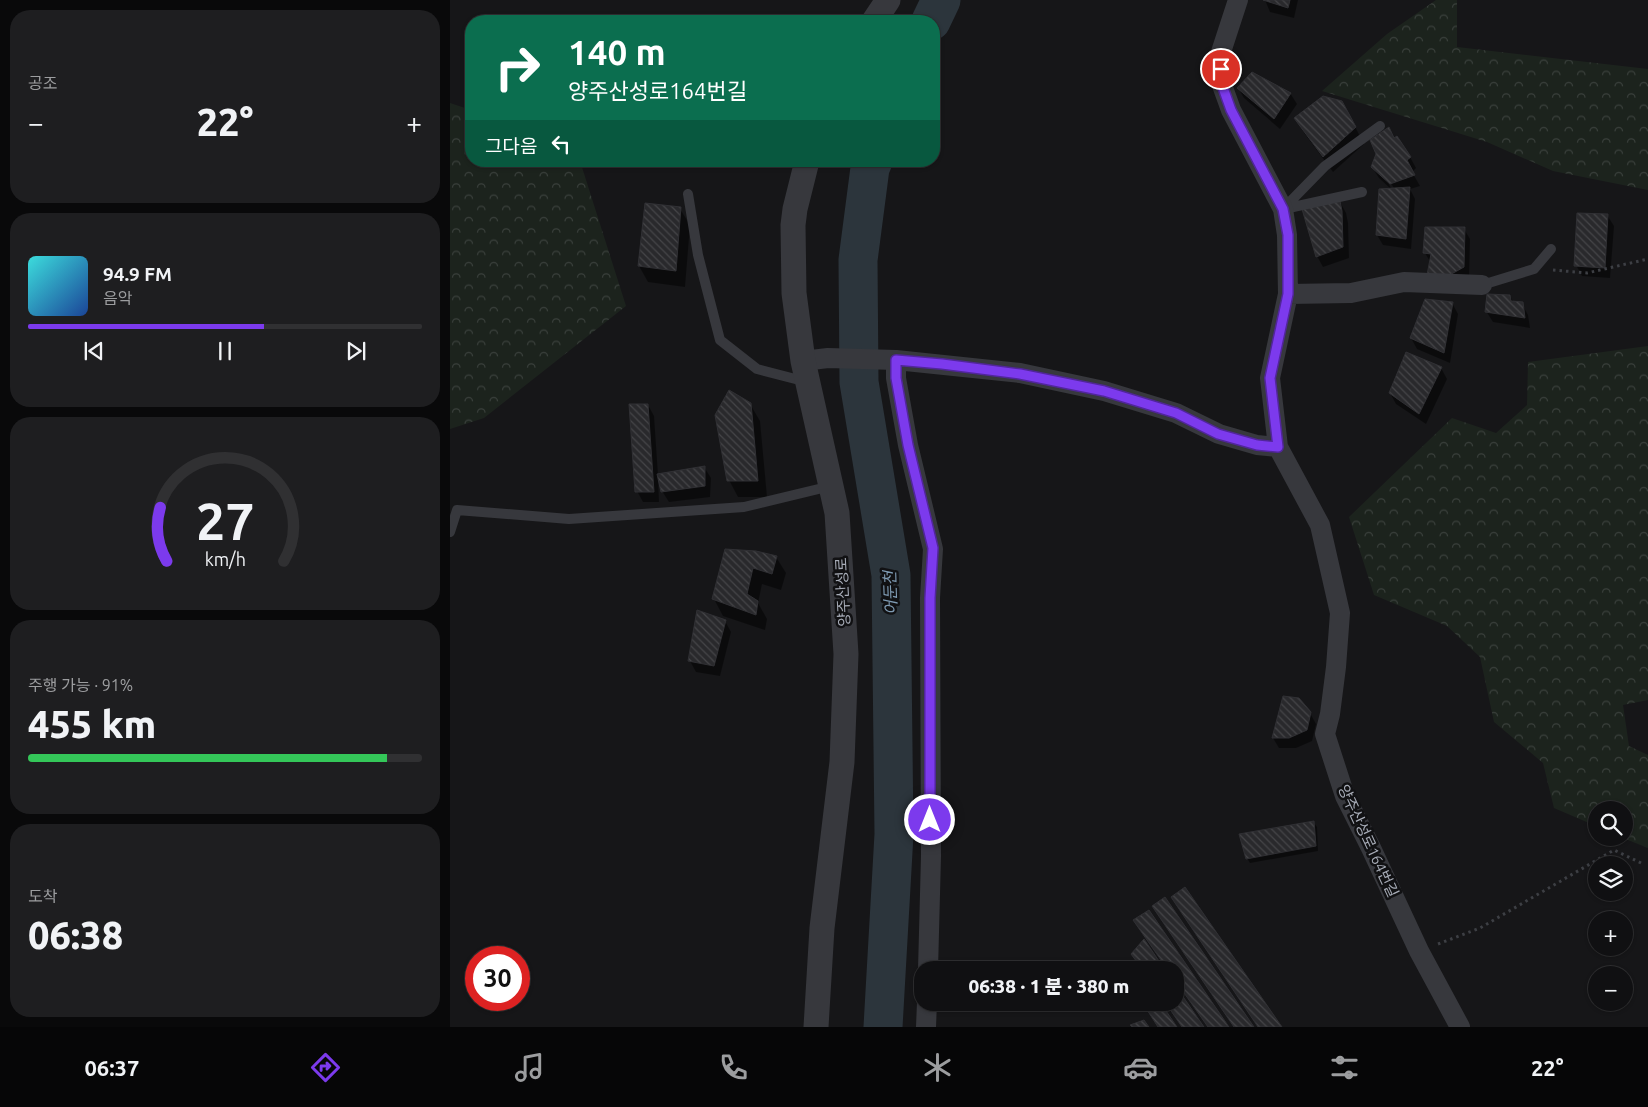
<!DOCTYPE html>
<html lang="ko">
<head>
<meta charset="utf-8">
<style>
  :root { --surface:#101012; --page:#1e1e20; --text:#f1f3f6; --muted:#9c9d9f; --line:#303032; --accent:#7c3aed }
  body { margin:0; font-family:Ubuntu,"Noto Sans KR",sans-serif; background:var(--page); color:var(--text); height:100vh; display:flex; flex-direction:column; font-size:19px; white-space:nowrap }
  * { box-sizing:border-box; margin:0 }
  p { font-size:16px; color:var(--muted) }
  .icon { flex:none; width:28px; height:28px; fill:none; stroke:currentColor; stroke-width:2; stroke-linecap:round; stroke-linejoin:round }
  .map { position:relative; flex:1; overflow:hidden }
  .side { display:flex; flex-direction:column; gap:10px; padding:10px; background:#09090a; width:450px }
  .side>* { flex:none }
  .top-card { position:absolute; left:15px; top:15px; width:475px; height:152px; border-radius:20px; box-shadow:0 1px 4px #0004,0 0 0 1px var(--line); background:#0b6e4f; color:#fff; overflow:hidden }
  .fabs { position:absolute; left:1138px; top:801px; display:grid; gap:10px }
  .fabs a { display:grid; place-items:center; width:45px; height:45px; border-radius:50%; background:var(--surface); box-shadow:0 1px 4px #0004,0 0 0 1px var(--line); font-size:25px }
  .speed { position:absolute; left:15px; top:946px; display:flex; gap:10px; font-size:25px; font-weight:700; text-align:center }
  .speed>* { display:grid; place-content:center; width:65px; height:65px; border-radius:50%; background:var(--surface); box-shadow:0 1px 4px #0004,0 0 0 1px var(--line); line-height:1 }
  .speed .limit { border:8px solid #d22; background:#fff; color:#111 }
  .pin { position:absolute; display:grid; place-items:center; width:42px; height:42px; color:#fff; margin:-21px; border:2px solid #fff; border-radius:50%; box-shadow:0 1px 5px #0007 }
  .me { position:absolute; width:55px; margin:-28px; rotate:0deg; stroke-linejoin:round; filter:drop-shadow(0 0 4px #0008) }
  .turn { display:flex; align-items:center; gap:18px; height:105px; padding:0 20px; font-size:22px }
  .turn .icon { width:65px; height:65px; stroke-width:2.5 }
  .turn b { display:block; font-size:35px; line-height:42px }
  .then { display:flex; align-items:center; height:48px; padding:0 20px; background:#0003; gap:10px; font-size:19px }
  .big { font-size:38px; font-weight:800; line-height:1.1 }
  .side .tile { flex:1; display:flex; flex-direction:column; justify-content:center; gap:8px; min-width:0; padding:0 18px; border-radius:20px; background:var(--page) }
  .side .dial { align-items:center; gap:0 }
  .dial svg { height:130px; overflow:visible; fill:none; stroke:var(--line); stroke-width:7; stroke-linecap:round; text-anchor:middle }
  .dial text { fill:var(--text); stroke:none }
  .song { display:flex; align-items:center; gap:15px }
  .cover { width:60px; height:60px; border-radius:8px; background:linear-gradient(135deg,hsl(180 70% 55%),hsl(220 70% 35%)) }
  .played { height:5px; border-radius:2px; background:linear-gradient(90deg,var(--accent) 60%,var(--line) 60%) }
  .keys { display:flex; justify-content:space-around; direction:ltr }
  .heat { display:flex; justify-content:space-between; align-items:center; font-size:28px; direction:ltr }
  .charge { height:8px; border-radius:4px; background:linear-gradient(90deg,#34c759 91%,var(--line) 0) }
  .trip { position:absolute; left:464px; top:961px; width:270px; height:50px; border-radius:20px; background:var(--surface); box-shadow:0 1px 4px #0004,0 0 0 1px var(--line); font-weight:800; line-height:50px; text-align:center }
  .dock { display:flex; height:80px; justify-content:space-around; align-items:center; background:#060607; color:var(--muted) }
  .dock .icon { width:35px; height:35px }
  .dock .on { color:var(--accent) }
  .dock b { font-size:22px; color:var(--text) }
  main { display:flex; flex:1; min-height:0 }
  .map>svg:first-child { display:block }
  .forest { fill:url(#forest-crowns) }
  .shadow { fill:#0007 }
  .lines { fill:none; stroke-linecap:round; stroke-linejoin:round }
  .river { stroke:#2c353c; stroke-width:39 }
  .building { fill:url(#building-back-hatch); stroke:#303034 }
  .path { stroke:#3d3f44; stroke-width:3; stroke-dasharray:2.5 4; stroke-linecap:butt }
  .service { stroke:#37383d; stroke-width:10 }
  .minor { stroke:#37383d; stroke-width:20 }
  .tertiary { stroke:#37383d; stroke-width:25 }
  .route-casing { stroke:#51269a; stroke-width:12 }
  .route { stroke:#7c3aed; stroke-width:9 }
  .labels { text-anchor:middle; stroke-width:5; stroke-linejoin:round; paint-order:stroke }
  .street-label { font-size:15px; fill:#a8adb8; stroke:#111113 }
  .water-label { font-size:16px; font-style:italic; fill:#7f9bb3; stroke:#111113 }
</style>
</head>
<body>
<main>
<section class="side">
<div class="tile"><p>공조</p>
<div class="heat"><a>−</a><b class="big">22°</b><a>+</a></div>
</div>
<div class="tile">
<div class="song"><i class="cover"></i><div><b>94.9 FM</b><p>음악</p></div></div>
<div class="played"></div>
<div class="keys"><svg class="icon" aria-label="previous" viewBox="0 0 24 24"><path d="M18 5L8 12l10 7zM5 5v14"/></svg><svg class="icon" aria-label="pause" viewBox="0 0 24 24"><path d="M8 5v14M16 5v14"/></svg><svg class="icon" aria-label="next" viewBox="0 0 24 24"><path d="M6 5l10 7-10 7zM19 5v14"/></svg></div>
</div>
<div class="tile dial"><svg viewBox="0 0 100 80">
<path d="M14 69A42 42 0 1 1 86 69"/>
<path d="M14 69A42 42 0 0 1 10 36" stroke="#7c3aed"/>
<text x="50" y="56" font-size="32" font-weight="700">27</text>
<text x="50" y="72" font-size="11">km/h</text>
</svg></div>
<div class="tile"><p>주행 가능 · 91%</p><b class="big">455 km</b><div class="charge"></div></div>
<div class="tile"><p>도착</p><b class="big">06:38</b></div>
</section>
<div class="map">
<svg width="1198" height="1027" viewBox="0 0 1198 1027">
  <defs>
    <pattern id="forest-crowns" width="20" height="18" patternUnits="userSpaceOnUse" patternTransform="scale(1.25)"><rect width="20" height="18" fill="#1c231d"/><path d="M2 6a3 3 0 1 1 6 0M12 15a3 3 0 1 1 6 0" fill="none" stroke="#3a403c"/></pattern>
    <pattern id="building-back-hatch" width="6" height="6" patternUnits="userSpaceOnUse" patternTransform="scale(1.25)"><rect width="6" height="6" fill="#29292c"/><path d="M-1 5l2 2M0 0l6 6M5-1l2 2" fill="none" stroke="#454548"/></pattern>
  </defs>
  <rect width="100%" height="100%" fill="#161618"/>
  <path class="forest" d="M986 0H1007V47L1198 69V190L1103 171 1037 142 872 91 937 34Z
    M0 103 21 110V161H130L176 306 34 418 0 429Z
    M1198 346V700L1173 705 1179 746 1198 755V848L1173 838 1174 810H1146V826L1104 808 1093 763 1044 722 1030 657 997 626 924 595 899 517 1002 418 1046 433 1077 405 1078 362Z"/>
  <path class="shadow" d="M815 0H848L844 18 820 12Z
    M788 88 840 93 847 104 830 129 794 98Z
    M845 118 901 119 914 144 883 172 855 134Z
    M945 139 960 157 966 168 962 172 970 186 960 189 965 199 961 249 933 245 927 235 945 190 938 178 936 179 942 190 929 178 922 167Z
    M890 202 896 213 898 223 899 258 873 267 867 256Z
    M230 209 240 225 235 287 198 282 189 266Z
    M1157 215 1164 226 1160 278 1132 276 1126 265Z
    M1014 229 1020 239 1019 278 1003 288 981 263 975 253Z
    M1060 296 1064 303 1072 304 1078 315 1080 328 1043 322 1036 311Z
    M1002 303 1008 314 1000 363 967 349 961 338Z
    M991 368 997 379 976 424 946 404 940 393Z
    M300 404 310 421 317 497H288L279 480Z
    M198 405 204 416 208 475 254 467 261 478 260 497 219 502 212 491 209 477 208 478 209 502H193L187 491Z
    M276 550 326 557 336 573 331 590 312 584 308 603 317 619 315 630 273 616 264 599Z
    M275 621 281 632 270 676 246 672 240 661Z
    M860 713 866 724 862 741 846 748H829L823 738Z
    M864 823 867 827 868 851 800 863 797 858Z"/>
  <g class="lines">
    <path class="river" d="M481 21 491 0
      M423 161 420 168 408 260 409 382 441 575 444 834 433 1027"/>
  </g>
  <path class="building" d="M813 0H840L838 8Z
    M802 72 841 93 824 119 787 88Z
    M873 96 892 101 906 127 873 157 844 118Z
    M939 127 944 138 947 136 961 157 957 160 965 175 940 184 921 167 926 154 920 140Z
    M960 187 956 239 926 235 929 189Z
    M890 201 892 211 893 247 866 257 852 209Z
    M195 203 231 207 226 271 188 266Z
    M1127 213 1158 214 1155 268 1124 266Z
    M975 227H1015L1014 267 996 277 977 275 981 254 973 253Z
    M1037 294 1060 295 1061 301 1073 302 1075 318 1035 312Z
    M975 299 1003 302 994 353 960 338Z
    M956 352 992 367 969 414 939 393Z
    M279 390 301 403 308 481H277L265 415Z
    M179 404H198L204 492H185Z
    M255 466V486L211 492 207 474Z
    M275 549 306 551 327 556 322 574 303 568 297 594 308 601 306 615 262 599Z
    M247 610 276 620 264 666 238 661Z
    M833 696 849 698 861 712 857 730 839 738H822Z
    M864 821 866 846 796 859 789 834Z
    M735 887 832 1027H808L721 897Z
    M715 897 804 1027H784L702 906Z
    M699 910 779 1027H758L725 980V970H718L683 920Z
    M694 939 715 970H693L681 954Z
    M725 985 754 1027H732L715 1002H725Z
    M692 1002H710L727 1027H708Z
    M694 1020 699 1027H682L680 1025Z"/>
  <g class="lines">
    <path class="path" d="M1103 270 1137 273 1198 259
      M988 944 1030 928 1164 850 1191 863"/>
    <path class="service" d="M238 194 248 255 270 340 307 369 357 382
      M833 209 875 166 930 126
      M834 209 912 192
      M1032 285 1084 269 1101 249
      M0 532 7 510 119 519 294 507 381 486"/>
    <path class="minor" d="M788 0 771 52 772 85 781 110 833 209 837 235 838 294 820 378 828 447
      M838 294 901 293 954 282 1032 285
      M446 360V378L458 445 483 549 480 598 481 856 478 970
      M353 361 378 358 446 360 570 373 654 391 726 413 769 434 807 445 828 447 870 525 890 613 886 667 880 714 875 734 895 796 921 848 969 951 1010 1027
      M476 1027 477 1002"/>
    <path class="tertiary" d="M424 21 438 0
      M357 161 345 209 343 225 344 293 353 361 387 513 396 654 392 762 372 928 366 1027"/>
  </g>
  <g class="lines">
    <defs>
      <path id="route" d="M480 820V598L483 548 458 445 446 378V360L492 364 570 374 654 391 726 413 768 434 807 445 828 447 820 378 838 294V235L833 209 781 110 772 85 771 69"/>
    </defs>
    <use href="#route" class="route-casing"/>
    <use href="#route" class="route"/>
  </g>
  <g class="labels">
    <g class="street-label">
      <text transform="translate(393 592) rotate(-93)" y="5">양주산성로</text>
      <text transform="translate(918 841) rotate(65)" y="5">양주산성로164번길</text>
    </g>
    <g class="water-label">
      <text transform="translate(440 593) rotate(-92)" y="6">어둔천</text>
    </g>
  </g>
</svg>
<div class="fabs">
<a><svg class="icon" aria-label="search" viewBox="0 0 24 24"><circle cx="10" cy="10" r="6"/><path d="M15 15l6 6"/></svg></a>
<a><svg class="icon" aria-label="layers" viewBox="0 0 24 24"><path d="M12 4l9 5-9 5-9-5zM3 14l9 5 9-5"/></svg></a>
<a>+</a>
<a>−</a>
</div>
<div class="speed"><div class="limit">30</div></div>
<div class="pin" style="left:771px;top:69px;background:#d93025"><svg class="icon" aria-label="arrive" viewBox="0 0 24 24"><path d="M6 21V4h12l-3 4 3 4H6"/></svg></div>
<svg class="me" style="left:480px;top:820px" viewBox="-20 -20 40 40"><circle r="17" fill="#7c3aed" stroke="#fff" stroke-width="3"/><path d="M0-11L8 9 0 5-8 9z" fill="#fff"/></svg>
<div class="trip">06:38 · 1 분 · 380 m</div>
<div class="top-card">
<div class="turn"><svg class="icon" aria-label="right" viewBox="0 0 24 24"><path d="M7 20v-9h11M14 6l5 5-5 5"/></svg><div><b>140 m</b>양주산성로164번길</div></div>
<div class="then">그다음<svg class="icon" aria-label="left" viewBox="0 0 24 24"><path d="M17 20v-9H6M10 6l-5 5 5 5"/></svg></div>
</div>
</div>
</main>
<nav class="dock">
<b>06:37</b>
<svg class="icon on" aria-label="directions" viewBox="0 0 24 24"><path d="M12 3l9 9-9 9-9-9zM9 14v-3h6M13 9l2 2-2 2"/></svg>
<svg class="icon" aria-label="music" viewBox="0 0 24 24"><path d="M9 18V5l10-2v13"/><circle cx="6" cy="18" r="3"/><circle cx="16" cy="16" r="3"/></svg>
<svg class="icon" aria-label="phone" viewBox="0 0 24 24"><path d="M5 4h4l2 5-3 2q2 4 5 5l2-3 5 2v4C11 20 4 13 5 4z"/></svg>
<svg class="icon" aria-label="climate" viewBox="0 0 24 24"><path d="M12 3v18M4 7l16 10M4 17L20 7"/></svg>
<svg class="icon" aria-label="car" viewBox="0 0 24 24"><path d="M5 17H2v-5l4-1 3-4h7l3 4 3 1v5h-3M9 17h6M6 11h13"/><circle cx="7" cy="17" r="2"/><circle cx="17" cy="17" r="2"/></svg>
<svg class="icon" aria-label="filters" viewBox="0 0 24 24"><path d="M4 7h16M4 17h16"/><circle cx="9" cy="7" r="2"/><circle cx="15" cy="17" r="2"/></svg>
<b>22°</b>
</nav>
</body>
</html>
